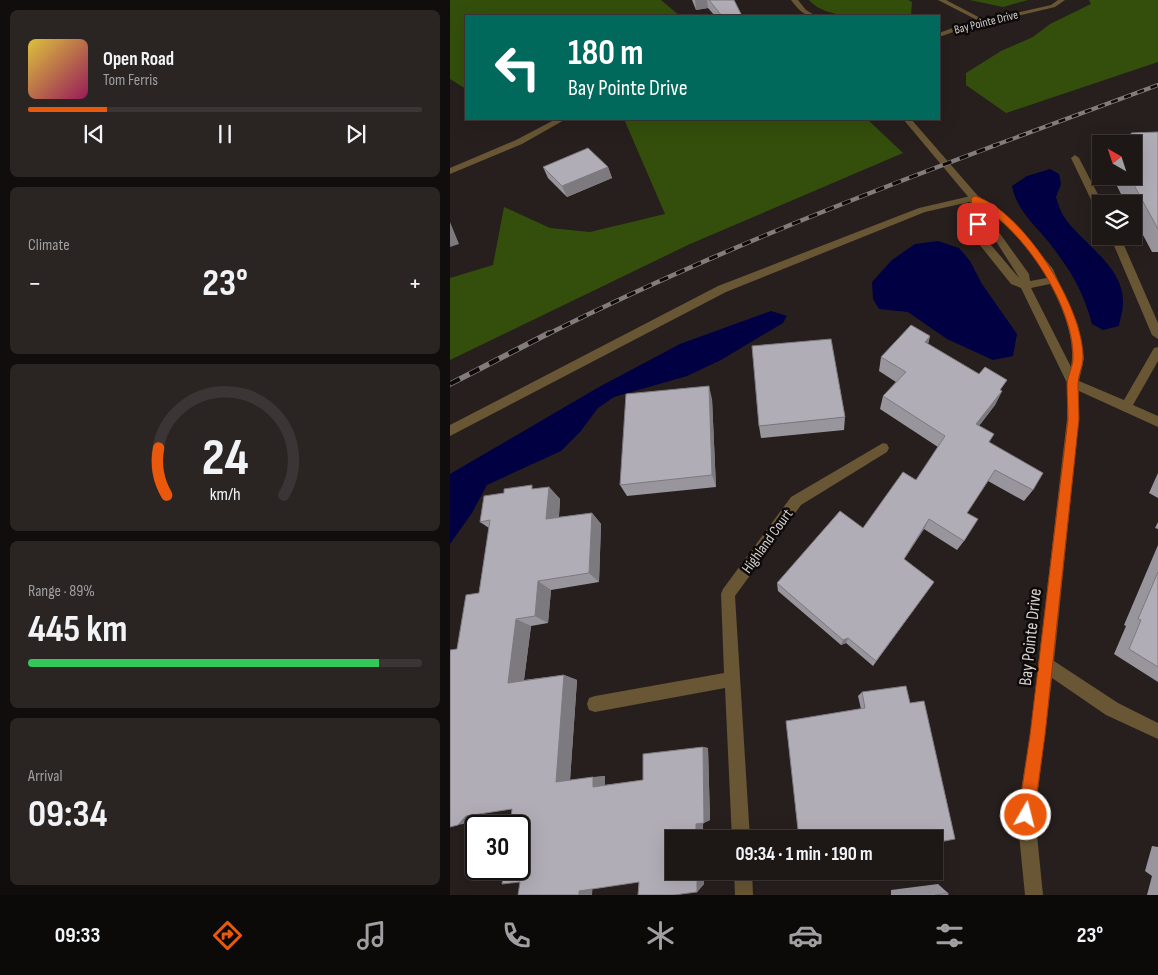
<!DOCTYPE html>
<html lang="en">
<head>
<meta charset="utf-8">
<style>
  :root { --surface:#1d1716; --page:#2a2423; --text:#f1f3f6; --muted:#a09fa1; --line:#3b3635; --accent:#ea580c }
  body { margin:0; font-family:"Sofia Sans Condensed",sans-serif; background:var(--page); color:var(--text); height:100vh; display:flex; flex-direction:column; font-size:19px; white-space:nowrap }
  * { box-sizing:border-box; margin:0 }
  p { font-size:16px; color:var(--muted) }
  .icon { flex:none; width:28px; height:28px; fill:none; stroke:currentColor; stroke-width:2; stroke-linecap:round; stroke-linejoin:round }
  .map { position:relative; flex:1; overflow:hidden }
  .panel { display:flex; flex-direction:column; gap:10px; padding:10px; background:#100d0c; width:450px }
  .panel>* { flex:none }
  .guide { position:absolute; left:15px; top:15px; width:475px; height:105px; border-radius:0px; box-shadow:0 5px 20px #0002,0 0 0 1px var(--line); background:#00695c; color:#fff; overflow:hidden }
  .needle { width:32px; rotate:321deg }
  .controls { position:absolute; left:642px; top:135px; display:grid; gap:10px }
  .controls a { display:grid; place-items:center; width:50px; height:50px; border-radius:0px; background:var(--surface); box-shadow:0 5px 20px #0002,0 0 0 1px var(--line); font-size:25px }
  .speed { position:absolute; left:15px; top:815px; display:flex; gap:10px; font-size:25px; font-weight:700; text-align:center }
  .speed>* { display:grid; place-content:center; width:65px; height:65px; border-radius:50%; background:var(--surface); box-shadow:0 5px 20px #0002,0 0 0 1px var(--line); line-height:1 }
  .speed .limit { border:2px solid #111; border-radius:8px; background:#fff; color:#111 }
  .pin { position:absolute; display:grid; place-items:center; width:42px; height:42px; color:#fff; margin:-21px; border-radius:10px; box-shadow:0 2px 8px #0006 }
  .me { position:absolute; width:55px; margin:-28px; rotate:8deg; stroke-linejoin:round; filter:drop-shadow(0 0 4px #0008) }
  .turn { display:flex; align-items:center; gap:18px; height:105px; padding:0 20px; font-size:22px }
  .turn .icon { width:65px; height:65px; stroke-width:2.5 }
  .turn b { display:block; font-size:35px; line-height:42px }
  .big { font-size:38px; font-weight:700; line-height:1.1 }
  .panel .card { flex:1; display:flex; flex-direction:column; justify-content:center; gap:8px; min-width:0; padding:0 18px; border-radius:8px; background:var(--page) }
  .panel .dial { align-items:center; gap:0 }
  .dial svg { height:130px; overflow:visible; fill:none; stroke:var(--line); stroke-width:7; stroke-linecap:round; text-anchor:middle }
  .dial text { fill:var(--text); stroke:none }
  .song { display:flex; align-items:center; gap:15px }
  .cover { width:60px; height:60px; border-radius:8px; background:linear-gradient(135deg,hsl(50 70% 55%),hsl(330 70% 35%)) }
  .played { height:5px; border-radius:2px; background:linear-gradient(90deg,var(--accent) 20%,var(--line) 20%) }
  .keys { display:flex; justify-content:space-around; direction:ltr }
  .heat { display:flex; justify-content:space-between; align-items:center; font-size:28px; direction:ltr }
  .charge { height:8px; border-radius:4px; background:linear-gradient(90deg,#34c759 89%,var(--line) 0) }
  .trip { position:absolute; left:215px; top:830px; width:278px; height:50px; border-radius:0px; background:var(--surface); box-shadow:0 5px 20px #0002,0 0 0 1px var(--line); font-weight:700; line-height:50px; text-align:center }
  .dock { display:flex; height:80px; justify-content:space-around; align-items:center; background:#0c0909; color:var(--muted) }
  .dock .icon { width:35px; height:35px }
  .dock .on { color:var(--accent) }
  .dock b { font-size:22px; color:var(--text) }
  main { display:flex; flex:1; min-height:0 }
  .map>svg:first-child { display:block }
  .green { fill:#344f0c }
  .water { fill:#000042 }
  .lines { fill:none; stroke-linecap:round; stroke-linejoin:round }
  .service { fill:#685634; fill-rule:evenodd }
  .minor { fill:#685634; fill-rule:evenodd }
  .rail-far2-casing { stroke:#827c7a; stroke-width:4 }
  .rail-far1-casing { stroke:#827c7a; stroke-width:4.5 }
  .rail-casing { stroke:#827c7a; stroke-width:5.5 }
  .rail-far2 { stroke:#0d0a09; stroke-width:2.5; stroke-dasharray:7; stroke-linecap:butt }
  .rail-far1 { stroke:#0d0a09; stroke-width:3; stroke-dasharray:9; stroke-linecap:butt }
  .rail { stroke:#0d0a09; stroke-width:4; stroke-dasharray:11; stroke-linecap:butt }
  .wall { fill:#98959d }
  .shaded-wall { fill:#7c797f }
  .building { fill:#b1adb6; stroke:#7c797f }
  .route { fill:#ea580c; stroke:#983908 }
  .labels { text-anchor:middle; stroke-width:5; stroke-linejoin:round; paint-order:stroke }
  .far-street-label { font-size:12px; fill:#d6d1cf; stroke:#0d0a09 }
  .street-label { font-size:15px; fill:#d6d1cf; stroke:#0d0a09 }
  .near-street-label { font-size:18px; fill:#d6d1cf; stroke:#0d0a09 }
</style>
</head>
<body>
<main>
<section class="panel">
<div class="card">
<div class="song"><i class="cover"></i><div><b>Open Road</b><p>Tom Ferris</p></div></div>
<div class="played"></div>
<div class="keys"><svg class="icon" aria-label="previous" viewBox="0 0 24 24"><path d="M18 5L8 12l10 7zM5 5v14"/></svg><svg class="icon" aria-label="pause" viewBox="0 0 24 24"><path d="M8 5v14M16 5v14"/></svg><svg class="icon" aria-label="next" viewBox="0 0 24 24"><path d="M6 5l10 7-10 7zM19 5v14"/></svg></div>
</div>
<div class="card"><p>Climate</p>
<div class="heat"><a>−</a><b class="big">23°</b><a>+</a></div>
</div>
<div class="card dial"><svg viewBox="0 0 100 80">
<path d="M14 69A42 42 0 1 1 86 69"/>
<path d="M14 69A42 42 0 0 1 9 40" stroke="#ea580c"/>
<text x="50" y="56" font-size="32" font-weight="700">24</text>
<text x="50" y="72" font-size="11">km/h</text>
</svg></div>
<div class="card"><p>Range · 89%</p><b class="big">445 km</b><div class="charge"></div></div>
<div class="card"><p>Arrival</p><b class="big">09:34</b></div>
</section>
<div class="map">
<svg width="708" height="895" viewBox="0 0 708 895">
  <rect width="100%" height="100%" fill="#271f1d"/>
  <path class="green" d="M0 0H211L230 16H16V89L0 79Z
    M359 0H458L462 2 461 16C432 16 379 23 359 0Z
    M520 0H578L553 7Z
    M639 0H708V62L556 113 516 85V73L551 51 583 37 600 24 641 4Z
    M174 119H417L453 153 240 244 0 360V278L43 265 54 207 100 228 140 232 215 214Z"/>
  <path class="water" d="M600 169 609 174 611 184 606 197C608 203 610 210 613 215 631 244 674 265 673 303 673 311 670 319 669 326L653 330 642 324C634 294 623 274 604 249 589 228 567 213 562 186L577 176Z
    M488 241 509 248 520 261 532 284 567 334 563 356 543 360 497 339 458 312 429 309 423 299 422 282 442 260 465 244Z
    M321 311 337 316 333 323 271 360 237 376 164 397 148 408 130 432 111 451 37 485 22 513 0 544V474L149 387 230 344Z"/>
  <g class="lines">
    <path class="service" d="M488 0H496L536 21 531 22Z
      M525 195 530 198 528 200 475 212 276 292 0 436V425L268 286 469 208Z"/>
    <path class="minor" d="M341 0H348L356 10 366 16C354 17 348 9 341 0Z
      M608 0H615L605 7 512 29 489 37V33L508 26 601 5Z
      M106 119H116L72 144 0 174V168L66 140Z
      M453 119H461L528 196 549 209 572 231 603 269 628 325 634 358 629 381 674 400 704 348 708 347V361L683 405 708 416V427L629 391V419L604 661 668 703 708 723V739L656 715 602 678 585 815 593 895H575L567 815 580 735 617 419V383L571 288 561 284 525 239 520 199ZM531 206C555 221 583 252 597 278L580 281 579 274 548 231 533 223ZM534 231 542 235 570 279 535 238ZM600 284C613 308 626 340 621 367L581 288Z
      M625 155 629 158 653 204 651 213 646 210 621 158Z
      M660 236H670L708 323V339L702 335Z
      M433 443 437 444 439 448 437 452 351 505 285 596 300 839H282L275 688 145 712 139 710 137 704 139 698 145 696 274 673 271 594 273 589 341 497Z
      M284 871H302L303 895H285Z"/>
    <defs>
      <path id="rail-far2" d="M543 146 708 85"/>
      <path id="rail-far1" d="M96 335C242 262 393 202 546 145"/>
      <path id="rail" d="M0 384 99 333"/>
    </defs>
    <use href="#rail-far2" class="rail-far2-casing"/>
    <use href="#rail-far1" class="rail-far1-casing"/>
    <use href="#rail" class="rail-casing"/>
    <use href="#rail-far2" class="rail-far2"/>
    <use href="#rail-far1" class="rail-far1"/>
    <use href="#rail" class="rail"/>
  </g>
  <path class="wall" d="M242 0H284L292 16H265L258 8 246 10Z
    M708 132V252H702L684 218V204H676L662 176H684V144H676L681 133Z
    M93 167H158L162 178 117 197 98 178Z
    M480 336 478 344 552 391 545 405 529 426 539 442 583 490 574 501 538 481 517 513 514 541 507 550 474 529 454 559 484 582 423 666 396 643 391 645 328 591 327 583 413 528 466 480 488 447 430 409 433 396 446 382 429 371 431 357Z
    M262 399 266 487 177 496 170 485Z
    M395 417 394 430 311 438 309 426Z
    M708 473V498L699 493Z
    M99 487 110 499 109 517 142 513 151 524 149 582 101 590 98 623 81 626 74 680 114 675 127 680 120 780 155 776V785L193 780 253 747 258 748 260 820 253 823 254 884 247 892 189 882 142 889V895L70 882 62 809 35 813 28 821 7 649 29 593 39 528 30 522 86 489Z
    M708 522V529L705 528Z
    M708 545V682L664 654 676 626 674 625Z
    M412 692 484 843 411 709 408 696Z
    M702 846 708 847V895H697L702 876 695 871Z
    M488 884 498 893V895H441V890Z"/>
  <path class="shaded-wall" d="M245 0H257L258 8 246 10Z
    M158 167 162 178 117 197 112 186Z
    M0 222 9 244 0 247Z
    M480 336 476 351 475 342Z
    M259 386 262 399 266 487 262 475Z
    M552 391 545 405 520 437 526 424Z
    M99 487 110 499 108 530 96 519Z
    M142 513 151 524 149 582 139 573Z
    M479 519 474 529 449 567Z
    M88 581 101 590 98 623 85 616Z
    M66 619 81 626 73 687 58 683Z
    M398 638 396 643 391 645 393 640Z
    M114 675 127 680 120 781 106 782Z
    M253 747 258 748 260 820 254 823Z
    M155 776V785L143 787V777Z
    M36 812 28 821 8 825 16 816Z
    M253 820V839H246V824Z
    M247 871H253L254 884 247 892Z
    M143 883 142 895H129V891Z"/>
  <path class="building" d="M259 0H284L292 16H272Z
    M708 132V229L679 176H684V146L688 145 681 133Z
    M138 148 158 167 112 186 93 167Z
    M461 325 480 336 475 342 529 374 535 367 557 380 550 390 552 391 526 424 544 434 539 442 593 473 583 490 545 470 517 513 528 519 514 541 479 519 454 559 484 582 426 661 398 638 393 640 327 583 390 511 413 528 453 472 466 480 495 436 433 396 456 372 431 357Z
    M381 339 395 417 309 426 302 346Z
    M259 386 262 475 170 485 176 394Z
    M82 485V489L99 487 96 519 142 513 139 573 88 581 85 616 66 619 58 683 114 675 106 782 143 777V787L193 780V754L253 747 254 823 246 824V839H224V871H247V892L224 895H188L189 882 129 891V895H68L70 882 52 884 54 869H69V826H60L62 809 16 816 8 825 0 827V650L7 649 16 595 29 593 40 520 30 522 34 496 54 493V489Z
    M708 572V667L679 649 691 620 688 619Z
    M456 686 460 703 474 701 505 839 484 843V839H349L336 721 415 708 412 692Z
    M498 893V895H485Z"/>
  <path class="route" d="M525 196C573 211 634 308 633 358 633 367 628 375 628 384 628 396 629 407 629 419L595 735 584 815 582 821 576 823 571 821 568 815 580 735 618 419C618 407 617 395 617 384 618 375 623 366 623 358 624 306 574 231 530 205L532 224 528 226H524L521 198Z"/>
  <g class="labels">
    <g class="far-street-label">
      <text transform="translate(536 22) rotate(-14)" y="4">Bay Pointe Drive</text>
    </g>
    <g class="street-label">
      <text transform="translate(317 541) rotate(-54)" y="5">Highland Court</text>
    </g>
    <g class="near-street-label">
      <text transform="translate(580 637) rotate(-84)" y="6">Bay Pointe Drive</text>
    </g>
  </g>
</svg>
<div class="controls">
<a><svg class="needle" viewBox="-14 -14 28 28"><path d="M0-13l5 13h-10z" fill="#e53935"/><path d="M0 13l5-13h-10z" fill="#a09fa1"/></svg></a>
<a><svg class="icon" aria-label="layers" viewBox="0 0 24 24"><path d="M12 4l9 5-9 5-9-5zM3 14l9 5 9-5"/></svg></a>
</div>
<div class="speed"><div class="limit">30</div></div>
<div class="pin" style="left:528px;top:224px;background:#d93025"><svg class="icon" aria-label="arrive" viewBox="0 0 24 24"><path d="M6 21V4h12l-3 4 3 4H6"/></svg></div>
<svg class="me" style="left:576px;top:815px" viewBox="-20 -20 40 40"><circle r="17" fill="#ea580c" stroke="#fff" stroke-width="3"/><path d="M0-11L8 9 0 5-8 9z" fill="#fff"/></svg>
<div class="trip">09:34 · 1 min · 190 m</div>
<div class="guide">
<div class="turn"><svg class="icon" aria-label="left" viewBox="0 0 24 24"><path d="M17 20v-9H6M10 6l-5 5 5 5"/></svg><div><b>180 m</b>Bay Pointe Drive</div></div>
</div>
</div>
</main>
<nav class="dock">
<b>09:33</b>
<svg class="icon on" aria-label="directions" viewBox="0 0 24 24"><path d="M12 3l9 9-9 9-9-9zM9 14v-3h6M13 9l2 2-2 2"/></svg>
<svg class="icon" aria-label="music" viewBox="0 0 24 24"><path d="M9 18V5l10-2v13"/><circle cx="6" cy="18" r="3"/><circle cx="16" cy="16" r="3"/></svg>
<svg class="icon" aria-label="phone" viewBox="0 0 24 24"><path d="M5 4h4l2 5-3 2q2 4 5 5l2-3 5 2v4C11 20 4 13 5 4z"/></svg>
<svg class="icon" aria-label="climate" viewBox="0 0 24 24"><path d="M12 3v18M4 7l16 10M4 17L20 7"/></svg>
<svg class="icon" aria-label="car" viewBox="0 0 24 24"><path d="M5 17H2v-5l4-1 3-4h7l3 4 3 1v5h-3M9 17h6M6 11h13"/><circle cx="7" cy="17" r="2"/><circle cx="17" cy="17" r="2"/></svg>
<svg class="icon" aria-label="filters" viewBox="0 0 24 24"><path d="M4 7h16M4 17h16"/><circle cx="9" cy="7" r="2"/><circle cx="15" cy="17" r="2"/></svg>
<b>23°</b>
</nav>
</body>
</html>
